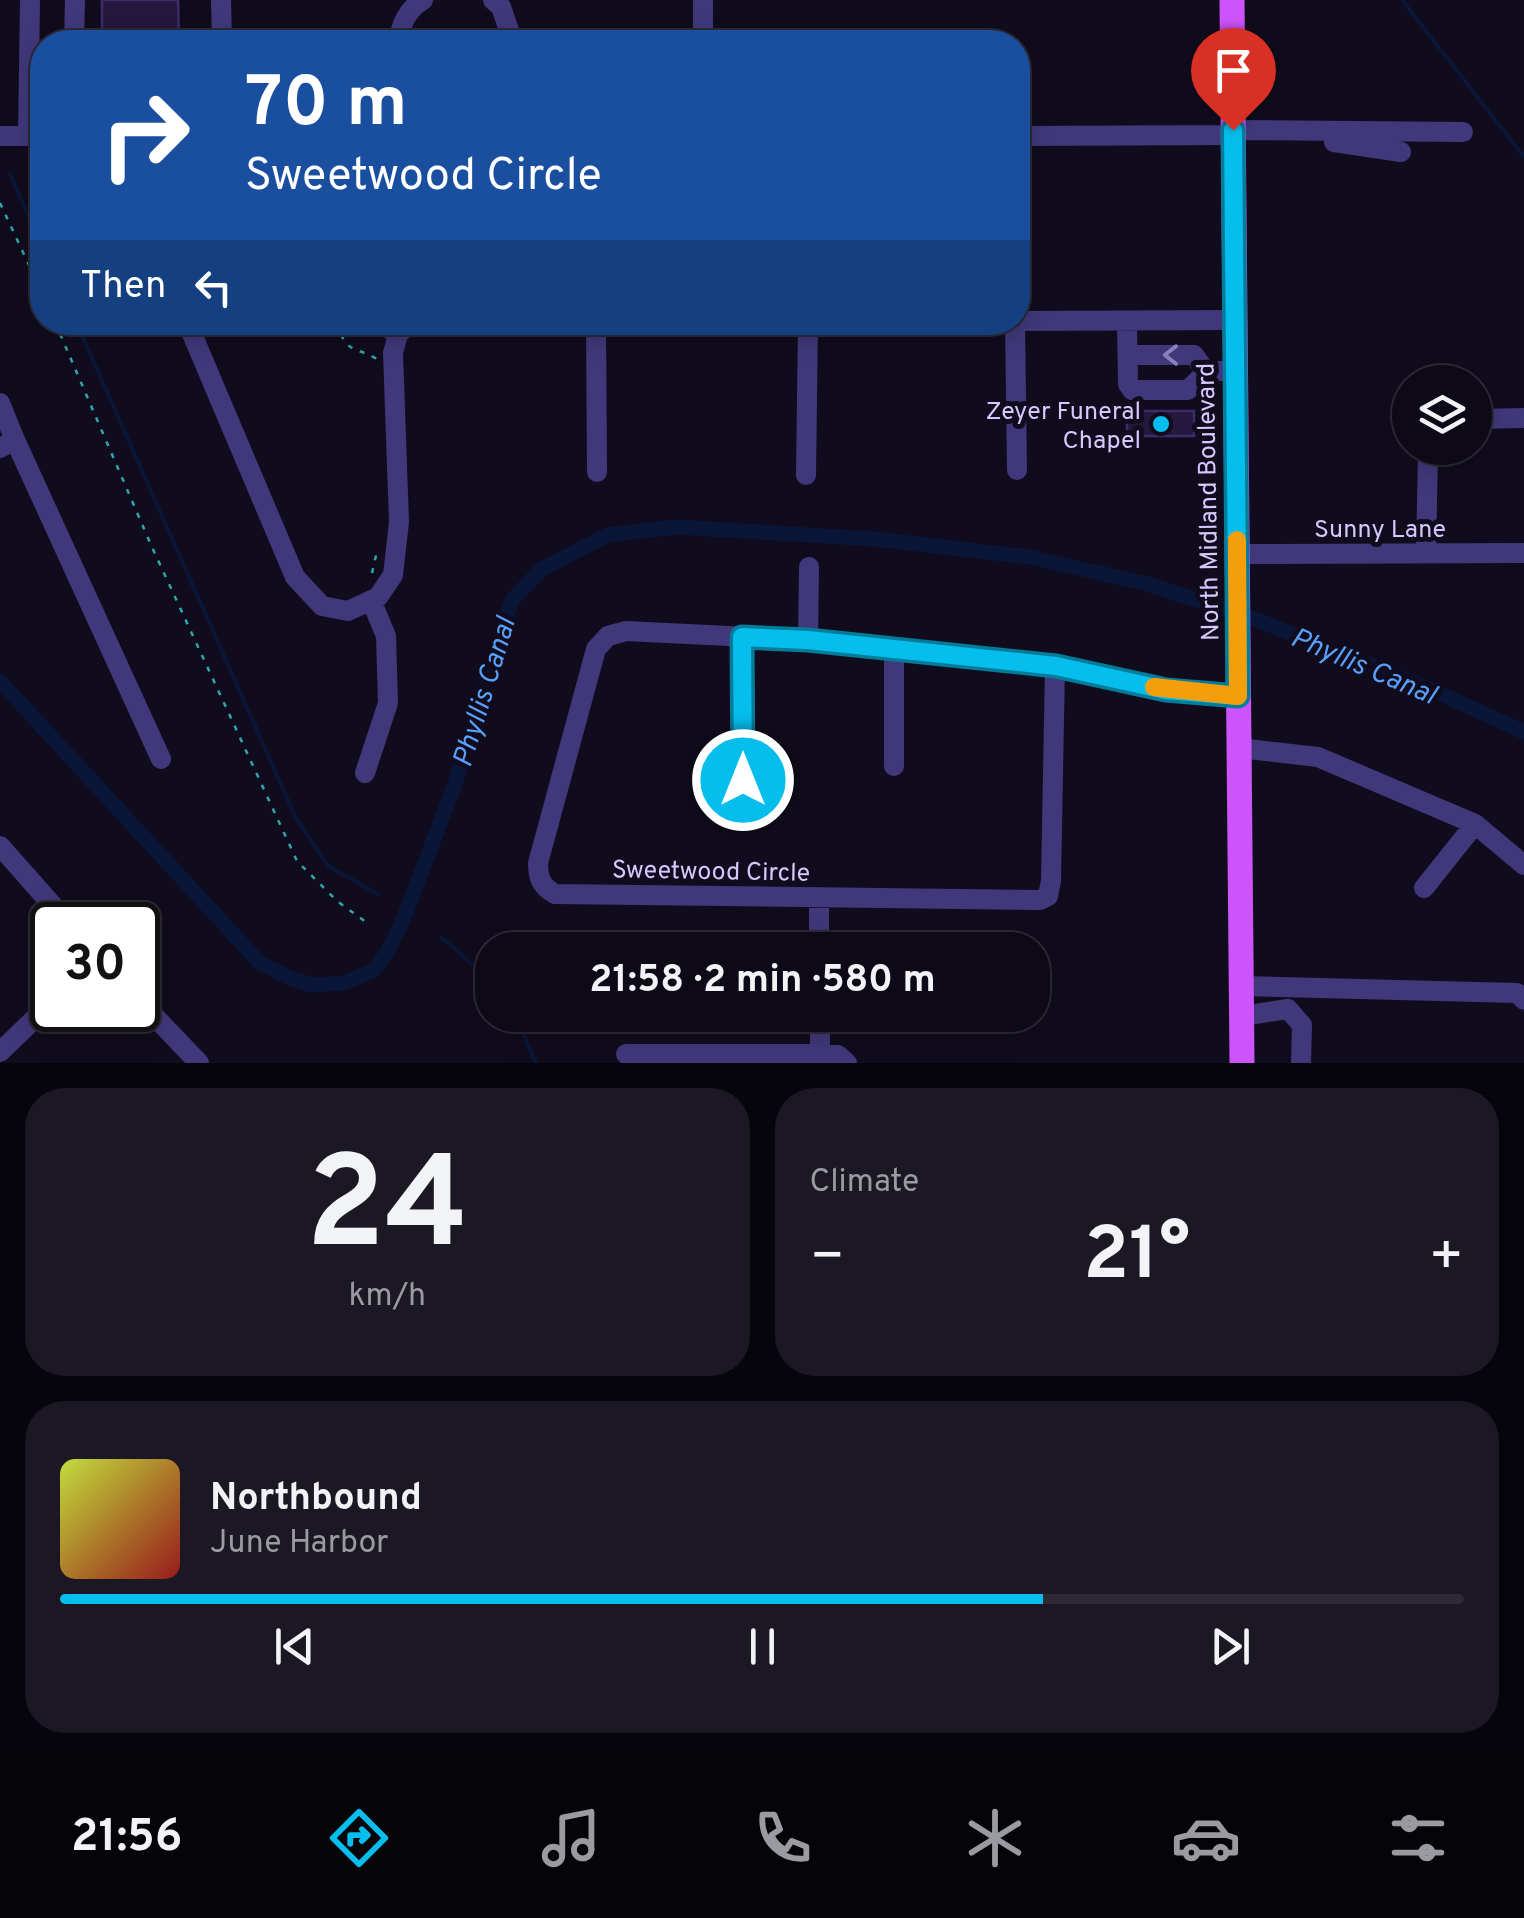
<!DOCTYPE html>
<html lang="en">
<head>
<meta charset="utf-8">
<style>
  :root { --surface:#0d0916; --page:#1b1723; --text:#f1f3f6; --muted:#9a9aa1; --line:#2d2a35; --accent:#05beed }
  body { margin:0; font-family:Overpass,sans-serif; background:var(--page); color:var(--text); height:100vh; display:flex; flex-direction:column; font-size:38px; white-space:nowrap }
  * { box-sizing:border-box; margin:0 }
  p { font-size:32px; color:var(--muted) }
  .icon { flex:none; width:55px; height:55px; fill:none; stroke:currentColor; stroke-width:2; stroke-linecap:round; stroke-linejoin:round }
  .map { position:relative; height:1063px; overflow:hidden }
  .panel { display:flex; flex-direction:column; gap:25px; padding:25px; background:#07050c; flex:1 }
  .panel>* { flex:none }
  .banner { position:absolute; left:30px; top:30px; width:1000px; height:305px; border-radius:40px; box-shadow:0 5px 25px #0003,0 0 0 2px var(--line); background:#1a4fa0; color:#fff; overflow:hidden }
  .controls { position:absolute; left:1392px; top:365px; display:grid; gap:20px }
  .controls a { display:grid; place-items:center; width:100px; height:100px; border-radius:50%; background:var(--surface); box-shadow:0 5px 25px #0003,0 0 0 2px var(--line); font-size:50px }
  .speed { position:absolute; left:30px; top:902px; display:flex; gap:20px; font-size:50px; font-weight:700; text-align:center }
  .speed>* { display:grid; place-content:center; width:130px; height:130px; border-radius:50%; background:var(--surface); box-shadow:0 5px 25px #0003,0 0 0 2px var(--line); line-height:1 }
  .speed .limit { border:5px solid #111; border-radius:15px; background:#fff; color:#111 }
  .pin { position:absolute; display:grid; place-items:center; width:85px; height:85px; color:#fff; margin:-102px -42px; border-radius:50% 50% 50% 0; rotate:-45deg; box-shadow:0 0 10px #0007 }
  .pin .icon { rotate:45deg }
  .me { position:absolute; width:110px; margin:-55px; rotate:0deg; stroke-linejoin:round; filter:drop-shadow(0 0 8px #0008) }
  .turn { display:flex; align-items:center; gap:35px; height:210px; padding:0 50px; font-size:45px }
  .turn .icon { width:130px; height:130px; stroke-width:2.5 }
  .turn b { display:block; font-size:70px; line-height:85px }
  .then { display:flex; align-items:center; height:95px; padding:0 50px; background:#0003; gap:20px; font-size:38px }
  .big { font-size:75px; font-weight:700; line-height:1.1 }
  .panel .widget { flex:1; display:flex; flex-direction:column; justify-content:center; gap:15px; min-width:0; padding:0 35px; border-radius:40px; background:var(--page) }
  .panel .dial { align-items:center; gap:0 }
  .dial b { font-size:130px; line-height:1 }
  .song { display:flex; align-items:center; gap:30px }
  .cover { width:120px; height:120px; border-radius:15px; background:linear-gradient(135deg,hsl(70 70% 55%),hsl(0 70% 35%)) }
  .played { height:10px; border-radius:5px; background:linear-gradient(90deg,var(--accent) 70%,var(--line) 70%) }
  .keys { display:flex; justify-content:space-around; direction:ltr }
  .heat { display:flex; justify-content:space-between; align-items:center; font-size:55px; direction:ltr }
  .panel .tiles { flex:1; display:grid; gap:25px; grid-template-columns:1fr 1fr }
  .widget:last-child { grid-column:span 2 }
  .trip { position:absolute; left:475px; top:932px; width:575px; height:100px; border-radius:40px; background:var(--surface); box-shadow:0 5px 25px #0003,0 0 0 2px var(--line); font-weight:700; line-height:100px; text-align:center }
  .tab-bar { display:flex; height:160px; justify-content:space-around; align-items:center; background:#050409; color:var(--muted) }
  .tab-bar .icon { width:70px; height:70px }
  .tab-bar .active { color:var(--accent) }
  .tab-bar b { font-size:45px; color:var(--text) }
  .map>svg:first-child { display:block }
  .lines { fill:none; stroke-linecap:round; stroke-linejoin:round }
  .stream { stroke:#0a1638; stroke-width:4 }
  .canal { stroke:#0a1638; stroke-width:15 }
  .building { fill:#24183d; stroke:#3e2b69; stroke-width:2.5 }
  .path { stroke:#2fa6ab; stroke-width:2.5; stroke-dasharray:5 8; stroke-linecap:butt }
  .minor { stroke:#41387b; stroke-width:20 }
  .major { stroke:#cd53fb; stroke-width:25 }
  .oneway { stroke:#8a80bc }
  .route-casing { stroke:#037c9a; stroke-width:25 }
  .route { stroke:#05beed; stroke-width:18 }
  .slow { stroke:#f59e0b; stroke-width:18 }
  .poi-dot { fill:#05beed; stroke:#110c1d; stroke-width:4 }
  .labels { text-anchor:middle; stroke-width:10; stroke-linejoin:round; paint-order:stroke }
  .poi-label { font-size:25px; fill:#d4c9fe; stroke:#110c1d; text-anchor:end }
  .street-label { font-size:25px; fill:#d4c9fe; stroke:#110c1d }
  .water-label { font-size:28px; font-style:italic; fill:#59a0fb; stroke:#110c1d }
</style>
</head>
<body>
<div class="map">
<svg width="1524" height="1063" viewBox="0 0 1524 1063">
  <rect width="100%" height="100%" fill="#110c1d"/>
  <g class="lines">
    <path class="stream" d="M1402 0 1524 157
      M10 174 42 247
      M76 322 295 816 328 866 378 894
      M441 937 492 981
      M515 1015 536 1063"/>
    <path class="canal" d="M0 681 259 962 287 977 312 985 345 983 374 970 387 953 403 920 454 787 512 600 542 569 608 535 676 527 875 539 1029 557 1144 583 1260 621 1439 693 1524 732"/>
  </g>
  <path class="building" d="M102 0H178L179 42H102Z
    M1127 411H1194V436H1127Z"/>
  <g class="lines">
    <path class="path" d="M0 203 42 293
      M55 322 151 545 297 861 337 901 370 925
      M338 322C344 354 355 346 377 359
      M372 573 377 551"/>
    <path class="minor" d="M221 0 222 42
      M493 0 501 7 513 42
      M74 42 75 0
      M399 42C400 25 408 9 423 0
      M703 42V0
      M1233 130 1463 132
      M0 136H42
      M28 136 30 0
      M1018 136 1233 135
      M1334 142 1401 152
      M1018 321 1235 320
      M1127 321 1128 384 1132 390H1188L1206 372 1235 370
      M187 322 295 577 322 606 348 611 378 597 393 575 399 522 393 353 398 334
      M378 322 398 334
      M596 322 597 472
      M1015 322 1017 470
      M398 334 410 324 426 322
      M1128 355H1194L1206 372
      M0 403 15 440
      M1475 419 1524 418
      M0 448 15 440 161 759
      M806 475 808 322
      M1426 553 1428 454 1431 448
      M1237 554 1524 553
      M742 637 743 779
      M808 640 809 567
      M894 650V766
      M1055 666 1051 881 1048 896 1040 900 555 894C541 886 538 878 538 863L596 649 608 636 626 631 808 640 1055 666 1166 690 1238 696
      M1239 748 1318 757 1475 824 1524 865
      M365 773 388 703 386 636 371 600
      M0 846 70 925
      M1424 888 1475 824
      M819 897V950
      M1241 986 1517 993 1524 1000
      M138 999 199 1063
      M820 1015V1054
      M1242 1016 1288 1009 1302 1025 1301 1063
      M0 1052 52 1002
      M626 1054H820L838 1055 847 1063"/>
    <path class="major" d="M1232 0 1242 1063"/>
  </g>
  <defs><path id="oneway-chevron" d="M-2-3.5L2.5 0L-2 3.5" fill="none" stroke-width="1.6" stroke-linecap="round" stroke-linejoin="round" transform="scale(2.5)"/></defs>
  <use class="oneway" href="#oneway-chevron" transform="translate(1171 355) rotate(180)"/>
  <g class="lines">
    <defs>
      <path id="route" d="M743 780 742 637 808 640 1056 666 1166 690 1238 696 1233 130"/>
    </defs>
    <use href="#route" class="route-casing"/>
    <use href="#route" class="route"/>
    <path class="slow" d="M1154 687 1238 696 1237 540"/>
  </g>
  <circle class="poi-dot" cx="1161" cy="424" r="10"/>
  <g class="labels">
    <g class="poi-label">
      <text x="1141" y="419">Zeyer Funeral<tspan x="1141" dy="29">Chapel</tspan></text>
    </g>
    <g class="street-label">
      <text transform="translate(1207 502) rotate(-91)" y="9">North Midland Boulevard</text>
      <text x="1380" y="537">Sunny Lane</text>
      <text transform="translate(711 870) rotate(1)" y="9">Sweetwood Circle</text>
    </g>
    <g class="water-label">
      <text transform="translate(1364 665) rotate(23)" y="10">Phyllis Canal</text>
      <text transform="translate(483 692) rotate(-73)" y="10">Phyllis Canal</text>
    </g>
  </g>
</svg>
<div class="controls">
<a><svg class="icon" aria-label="layers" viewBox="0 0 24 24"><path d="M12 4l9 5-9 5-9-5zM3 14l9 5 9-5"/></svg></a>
</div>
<div class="speed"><div class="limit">30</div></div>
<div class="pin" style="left:1233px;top:130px;background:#d93025"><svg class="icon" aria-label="arrive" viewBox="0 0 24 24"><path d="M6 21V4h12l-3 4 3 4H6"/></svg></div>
<svg class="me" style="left:743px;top:780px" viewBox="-20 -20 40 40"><circle r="17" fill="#05beed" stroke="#fff" stroke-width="3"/><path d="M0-11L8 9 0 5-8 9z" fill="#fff"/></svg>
<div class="trip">21:58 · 2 min · 580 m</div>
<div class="banner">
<div class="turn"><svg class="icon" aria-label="right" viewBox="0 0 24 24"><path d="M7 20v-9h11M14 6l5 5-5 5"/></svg><div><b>70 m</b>Sweetwood Circle</div></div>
<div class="then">Then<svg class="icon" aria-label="left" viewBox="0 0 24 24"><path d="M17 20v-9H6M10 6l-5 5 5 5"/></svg></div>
</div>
</div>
<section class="panel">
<div class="tiles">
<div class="widget dial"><b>24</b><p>km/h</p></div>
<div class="widget"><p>Climate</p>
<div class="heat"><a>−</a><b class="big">21°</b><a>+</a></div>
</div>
<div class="widget">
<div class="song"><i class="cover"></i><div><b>Northbound</b><p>June Harbor</p></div></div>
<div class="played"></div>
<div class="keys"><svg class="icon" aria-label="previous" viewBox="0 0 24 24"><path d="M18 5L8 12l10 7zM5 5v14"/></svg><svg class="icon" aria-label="pause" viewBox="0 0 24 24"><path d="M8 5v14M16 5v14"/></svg><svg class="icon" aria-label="next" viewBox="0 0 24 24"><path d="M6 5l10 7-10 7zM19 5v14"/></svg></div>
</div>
</div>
</section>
<nav class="tab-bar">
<b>21:56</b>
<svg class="icon active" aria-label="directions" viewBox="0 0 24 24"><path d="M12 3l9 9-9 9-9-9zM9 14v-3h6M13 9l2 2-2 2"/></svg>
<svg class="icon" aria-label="music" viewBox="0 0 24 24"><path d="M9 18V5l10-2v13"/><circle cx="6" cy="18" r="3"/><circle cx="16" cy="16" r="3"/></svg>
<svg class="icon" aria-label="phone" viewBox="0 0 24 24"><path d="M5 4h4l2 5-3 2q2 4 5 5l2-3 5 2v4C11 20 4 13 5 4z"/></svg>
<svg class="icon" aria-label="climate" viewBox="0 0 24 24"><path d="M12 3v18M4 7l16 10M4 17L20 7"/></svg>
<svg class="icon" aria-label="car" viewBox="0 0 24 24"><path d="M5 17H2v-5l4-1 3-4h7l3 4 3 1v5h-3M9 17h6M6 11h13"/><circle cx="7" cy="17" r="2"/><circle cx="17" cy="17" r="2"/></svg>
<svg class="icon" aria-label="filters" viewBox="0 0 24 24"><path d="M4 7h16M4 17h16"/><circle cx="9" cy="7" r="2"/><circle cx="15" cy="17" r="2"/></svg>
</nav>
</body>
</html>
